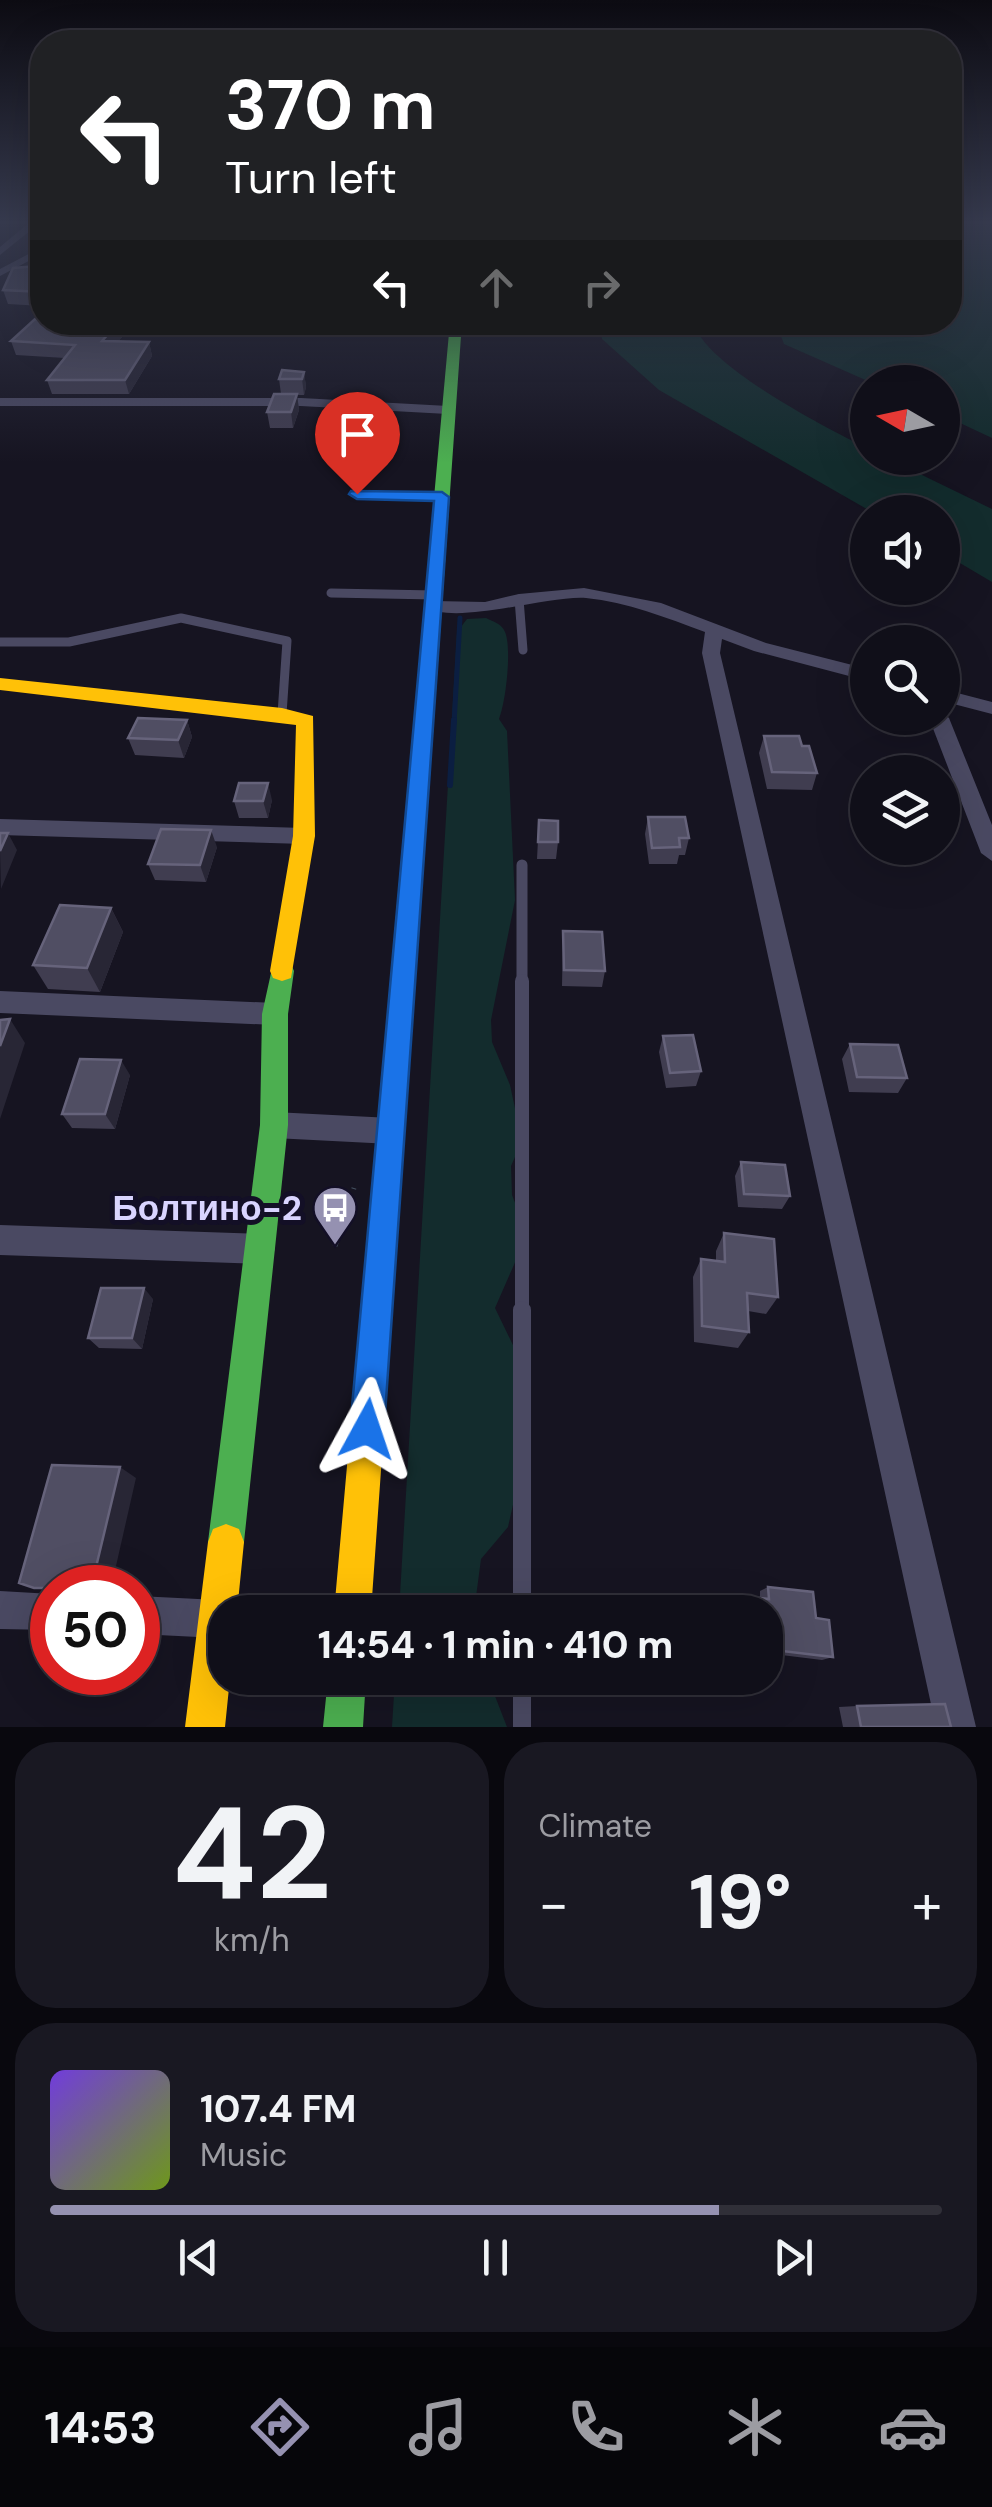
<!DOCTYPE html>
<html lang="en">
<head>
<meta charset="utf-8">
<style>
  :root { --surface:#100f19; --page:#191822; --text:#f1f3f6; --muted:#9c9ca2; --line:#302f38; --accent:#9591b1 }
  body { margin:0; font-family:"DM Sans",sans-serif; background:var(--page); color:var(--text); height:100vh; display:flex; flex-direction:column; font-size:38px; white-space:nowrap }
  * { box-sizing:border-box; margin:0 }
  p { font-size:32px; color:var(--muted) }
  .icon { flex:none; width:55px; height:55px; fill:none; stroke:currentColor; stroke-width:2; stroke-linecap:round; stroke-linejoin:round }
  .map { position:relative; height:1727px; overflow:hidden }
  .details { display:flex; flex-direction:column; gap:15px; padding:15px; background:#09080e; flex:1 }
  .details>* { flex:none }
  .guide { position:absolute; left:30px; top:30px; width:932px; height:305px; border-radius:40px; box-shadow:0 10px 40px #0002,0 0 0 2px var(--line); background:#202124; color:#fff; overflow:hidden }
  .needle { width:65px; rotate:279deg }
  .tools { position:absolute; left:850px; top:365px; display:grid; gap:20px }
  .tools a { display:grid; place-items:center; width:110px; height:110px; border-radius:50%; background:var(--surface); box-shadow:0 10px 40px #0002,0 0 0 2px var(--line); font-size:50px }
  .speed { position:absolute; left:30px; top:1565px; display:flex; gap:20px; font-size:50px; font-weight:700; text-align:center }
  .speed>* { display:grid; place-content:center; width:130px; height:130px; border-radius:50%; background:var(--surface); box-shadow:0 10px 40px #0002,0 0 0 2px var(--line); line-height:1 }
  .speed .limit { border:15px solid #d22; background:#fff; color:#111 }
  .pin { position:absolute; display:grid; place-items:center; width:85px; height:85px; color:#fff; margin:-102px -42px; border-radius:50% 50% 50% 0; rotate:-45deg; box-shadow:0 0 10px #0007 }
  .pin .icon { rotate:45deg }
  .me { position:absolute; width:110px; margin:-55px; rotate:5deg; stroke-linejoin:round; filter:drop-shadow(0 0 8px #0008) }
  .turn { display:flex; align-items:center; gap:35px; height:210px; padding:0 30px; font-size:45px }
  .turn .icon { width:130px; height:130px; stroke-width:2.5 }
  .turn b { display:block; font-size:70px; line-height:85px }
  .lanes { display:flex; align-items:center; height:95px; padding:0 30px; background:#0003; justify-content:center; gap:50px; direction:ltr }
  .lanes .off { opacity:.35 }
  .big { font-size:75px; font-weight:800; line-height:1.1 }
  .details .tile { flex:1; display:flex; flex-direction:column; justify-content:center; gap:15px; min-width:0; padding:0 35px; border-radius:40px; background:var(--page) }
  .details .dial { align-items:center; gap:0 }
  .dial b { font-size:130px; line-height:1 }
  .song { display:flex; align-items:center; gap:30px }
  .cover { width:120px; height:120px; border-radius:15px; background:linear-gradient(135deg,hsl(260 70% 55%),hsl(80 70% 35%)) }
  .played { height:10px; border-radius:5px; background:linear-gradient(90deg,var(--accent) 75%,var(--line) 75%) }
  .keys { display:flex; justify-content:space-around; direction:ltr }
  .heat { display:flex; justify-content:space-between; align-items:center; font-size:55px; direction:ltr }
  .details .tiles { flex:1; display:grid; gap:15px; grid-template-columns:1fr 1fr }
  .tile:last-child { grid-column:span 2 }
  .trip { position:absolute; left:208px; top:1595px; width:575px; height:100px; border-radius:40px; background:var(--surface); box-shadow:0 10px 40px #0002,0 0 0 2px var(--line); font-weight:800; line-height:100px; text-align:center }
  .dock { display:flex; height:160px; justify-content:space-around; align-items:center; background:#06060a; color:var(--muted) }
  .dock .icon { width:70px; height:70px }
  .dock .selected { color:var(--accent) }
  .dock b { font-size:45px; color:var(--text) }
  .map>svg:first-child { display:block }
  .green { fill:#132c2d }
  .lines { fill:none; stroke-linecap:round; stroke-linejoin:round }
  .stream-far1 { stroke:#0b1e41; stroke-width:5 }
  .stream { stroke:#0b1e41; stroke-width:6 }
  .path { stroke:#44505f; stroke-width:5; stroke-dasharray:6 9; stroke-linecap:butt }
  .lane-far4 { stroke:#4a4962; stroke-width:8 }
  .lane-far3 { stroke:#4a4962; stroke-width:9 }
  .lane-far2 { stroke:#4a4962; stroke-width:11 }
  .lane-far1 { stroke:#4a4962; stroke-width:14 }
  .lane { stroke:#4a4962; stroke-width:18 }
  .street { fill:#4a4962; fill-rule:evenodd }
  .fast { fill:#4caf50; fill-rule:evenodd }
  .slow { fill:#ffc107; fill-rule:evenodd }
  .wall { fill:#403d50 }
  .shaded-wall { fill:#282635 }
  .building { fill:#504e63; stroke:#66637b; stroke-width:2.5 }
  .route { fill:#1a73e8; stroke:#114b97; stroke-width:2.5 }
  .labels { text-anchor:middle; stroke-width:10; stroke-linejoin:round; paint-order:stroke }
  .near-poi-label { font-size:35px; font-weight:bold; fill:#d9d4ff; stroke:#130f26; text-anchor:end }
</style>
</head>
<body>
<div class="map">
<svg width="992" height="1727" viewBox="0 0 992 1727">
  <rect width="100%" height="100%" fill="#161421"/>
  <path class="green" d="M950 221H992V438L943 415 942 382H870L784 344 776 323 950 322Z
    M600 323H694C704 365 828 429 867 448L868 458H887L992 509V582L943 553 942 512H872L659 390 602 339Z
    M486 618C494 622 502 624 505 632 512 648 506 702 499 719L507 731 515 900 491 1020 492 1042 510 1085 522 1141 511 1166 512 1195 522 1221 520 1251 495 1308 525 1370 517 1487 508 1527 481 1559 474 1612H399L457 632 467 619Z
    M395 1678H488L507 1727H392Z"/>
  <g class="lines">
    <path class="stream-far1" d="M454 723 460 618"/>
    <path class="stream" d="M450 785 454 720"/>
    <path class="path" d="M335 1246 354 1188"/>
    <path class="lane-far4" d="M0 402H301L448 410
      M357 494 442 497"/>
    <path class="lane-far3" d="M331 593 435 595
      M519 599 523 650
      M0 642H69L181 618 287 641 282 714"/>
    <path class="lane-far2" d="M522 865V984"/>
    <path class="lane-far1" d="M522 981V1313"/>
    <path class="lane" d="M522 1310V1612
      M522 1678V1727"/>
    <path class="street" d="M31 221H42L0 255V247Z
      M42 247V254L0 276V269Z
      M198 322H210L203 334 93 331 87 327 93 323 195 327Z
      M584 588 661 603 766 643 868 669V681L754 651 722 639 720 653 976 1727H936L702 653 705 632C667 618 627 602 586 598 548 595 452 627 425 606L434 601 485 602 519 594Z
      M942 689 992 702V714L942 701Z
      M942 712 949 718 992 825V861L981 853 929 718H942Z
      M0 819 304 828 315 836 304 844 0 835Z
      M0 991 275 1003 284 1006 288 1014 284 1022 275 1025 0 1013Z
      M274 1112 391 1118 401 1122 405 1131 401 1140 391 1144 274 1138 264 1134 260 1125 264 1116Z
      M0 1225 260 1234 271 1238 275 1249 271 1260 260 1264 0 1255Z
      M0 1591 52 1594V1630L0 1629Z
      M138 1596 218 1600 231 1606 234 1612H225V1635L218 1638 138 1634Z"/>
    <path class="fast" d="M450 322H462L421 904 417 910H401L397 904Z
      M282 961 291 964 294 971 288 1014V1125L244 1542 239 1555 226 1560 213 1555 208 1542 260 1125 262 1014 273 964Z
      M328 1678H366L363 1727H323Z"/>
    <path class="slow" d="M0 678 282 708 313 716 315 836 291 978 282 981 273 978 270 971 293 836 296 725 0 690Z
      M409 895 417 898 421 904 371 1612H334L397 904 401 898Z
      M226 1524 239 1529 244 1542 237 1612H225V1678H230L225 1727H185L208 1542 213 1529Z"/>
  </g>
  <path class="wall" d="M42 263V306L8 304 3 290Z
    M123 336 118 341 149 342 152 356 129 394H52L47 380 65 358 16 355 11 341Z
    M304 372 306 387 304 395H297L299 410 293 428H270L267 412 281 394 279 379Z
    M187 720 192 737 184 758 135 755 128 738Z
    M764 736 802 746 817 773 812 790 767 789 759 753Z
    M272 800 268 818H239L234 801Z
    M648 817 689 838 685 855H679L677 864H649L645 834Z
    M539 820 558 842 556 859H537Z
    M217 847 206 882 155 880 148 864Z
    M111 908 123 932 100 992 48 989 33 965Z
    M563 931 605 971 602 987 562 986Z
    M663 1036 701 1071 696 1086 666 1088 659 1052Z
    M850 1044 907 1078 898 1093 849 1092 842 1059Z
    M130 1075 115 1129 72 1128 62 1114Z
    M741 1162 790 1196 782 1209 738 1207 735 1176Z
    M724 1233 778 1297 766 1314 748 1311 749 1332 738 1348 694 1342 693 1277 701 1259 716 1261V1251Z
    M153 1299 142 1349 99 1348 88 1338Z
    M768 1587 816 1618 833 1657 822 1660 765 1653V1612H736L735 1600 743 1596 760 1598V1591Z
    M857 1706 951 1727H843L839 1707Z"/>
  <path class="shaded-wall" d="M119 322 123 336 106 355 102 341Z
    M149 342 152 356 129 394 125 380Z
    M304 372 306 387 304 395 302 379Z
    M297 394 299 410 293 428 291 412Z
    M187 720 192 737 184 758 178 740Z
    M268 783 272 800 268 818 263 801Z
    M211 830 217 847 206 882 200 865Z
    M8 833 17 850 1 889 0 851Z
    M111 908 123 932 100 992 87 968Z
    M10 1019 25 1043 0 1119V1046Z
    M121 1060 130 1075 115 1129 105 1114Z
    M144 1288 153 1299 142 1349 132 1338Z
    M120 1467 136 1478 111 1588H91Z"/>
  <path class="building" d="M42 263V292L3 290 13 268 38 266Z
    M35 319 42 320V322H119L102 341 149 342 125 380H47L75 345 11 341Z
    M282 370 304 372 302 379H279Z
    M274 394H297L291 412H267Z
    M138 718 187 720 178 740 128 738Z
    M764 736H799L802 746H809L817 773 772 772Z
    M239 783H268L263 801H234Z
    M648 817H685L689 838H679L680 847 652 848Z
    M539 820 558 821V842H538Z
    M161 829 211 830 200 865 148 864Z
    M0 833H8L0 851Z
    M60 905 111 908 87 968 33 965Z
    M563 931 602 932 605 971 564 970Z
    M10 1019 0 1046V1020Z
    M693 1035 701 1071 670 1073 663 1036Z
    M850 1044 898 1045 907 1078 857 1077Z
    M80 1059 121 1060 105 1114H62Z
    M741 1162 785 1165 790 1196 744 1194Z
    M724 1233 774 1239 778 1297 747 1293 749 1332 702 1326 701 1259 725 1262Z
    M101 1288H144L132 1338H88Z
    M52 1465 120 1467 91 1588H34L19 1583Z
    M768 1587 813 1592 816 1618 829 1620 833 1657 765 1649V1612H744L743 1596 769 1599Z
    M945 1704 951 1727H861L857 1706Z"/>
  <linearGradient id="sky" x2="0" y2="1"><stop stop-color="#0c0b12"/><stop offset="0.48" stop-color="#363a4e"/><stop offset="1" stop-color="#363a4e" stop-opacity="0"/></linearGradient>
  <rect width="992" height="463" fill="url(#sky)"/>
  <path class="route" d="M351 491 442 492 449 497 384 1429 379 1441 367 1446 355 1441 350 1429 434 501 357 499 349 494Z"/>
  <defs>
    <symbol id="bus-pin" viewBox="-11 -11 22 30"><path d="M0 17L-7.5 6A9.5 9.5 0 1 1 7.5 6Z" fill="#9591b1" stroke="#130f26"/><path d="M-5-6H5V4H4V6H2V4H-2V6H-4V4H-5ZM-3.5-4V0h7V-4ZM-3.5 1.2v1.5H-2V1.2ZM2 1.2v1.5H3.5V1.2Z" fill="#fff"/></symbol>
  </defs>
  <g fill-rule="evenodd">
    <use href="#bus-pin" x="310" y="1183" width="50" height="68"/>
  </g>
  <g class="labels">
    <g class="near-poi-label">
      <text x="302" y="1220">Болтино-2</text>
    </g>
  </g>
</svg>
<div class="tools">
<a><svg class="needle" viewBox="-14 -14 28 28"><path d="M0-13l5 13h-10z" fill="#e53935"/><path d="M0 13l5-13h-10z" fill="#9c9ca2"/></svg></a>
<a><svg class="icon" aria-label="sound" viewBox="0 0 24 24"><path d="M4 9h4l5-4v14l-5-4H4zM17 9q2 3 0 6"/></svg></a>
<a><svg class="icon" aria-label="search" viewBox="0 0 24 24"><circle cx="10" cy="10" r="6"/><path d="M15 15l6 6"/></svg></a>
<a><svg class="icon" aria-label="layers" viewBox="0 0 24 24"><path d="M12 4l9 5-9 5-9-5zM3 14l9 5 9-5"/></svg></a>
</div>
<div class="speed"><div class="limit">50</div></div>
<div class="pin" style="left:357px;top:494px;background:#d93025"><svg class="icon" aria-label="arrive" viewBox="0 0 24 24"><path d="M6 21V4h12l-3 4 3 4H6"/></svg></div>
<svg class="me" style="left:367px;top:1429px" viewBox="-20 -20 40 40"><path d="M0-17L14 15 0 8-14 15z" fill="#1a73e8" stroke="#fff" stroke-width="4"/></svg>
<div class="trip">14:54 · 1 min · 410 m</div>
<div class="guide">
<div class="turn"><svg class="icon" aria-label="left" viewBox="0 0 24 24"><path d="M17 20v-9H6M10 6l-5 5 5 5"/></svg><div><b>370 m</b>Turn left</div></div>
<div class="lanes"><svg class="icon" aria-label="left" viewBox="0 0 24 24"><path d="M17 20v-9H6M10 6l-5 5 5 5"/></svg><svg class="icon off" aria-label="ahead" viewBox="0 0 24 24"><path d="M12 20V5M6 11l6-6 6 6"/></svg><svg class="icon off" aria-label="right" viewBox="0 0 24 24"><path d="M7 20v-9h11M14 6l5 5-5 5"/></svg></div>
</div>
</div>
<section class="details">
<div class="tiles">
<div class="tile dial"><b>42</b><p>km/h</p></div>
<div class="tile"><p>Climate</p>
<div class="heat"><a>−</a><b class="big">19°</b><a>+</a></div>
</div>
<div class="tile">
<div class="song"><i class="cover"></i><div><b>107.4 FM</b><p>Music</p></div></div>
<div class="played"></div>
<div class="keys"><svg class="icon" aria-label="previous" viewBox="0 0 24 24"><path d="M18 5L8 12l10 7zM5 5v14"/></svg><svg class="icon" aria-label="pause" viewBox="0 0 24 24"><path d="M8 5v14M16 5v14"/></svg><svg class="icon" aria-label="next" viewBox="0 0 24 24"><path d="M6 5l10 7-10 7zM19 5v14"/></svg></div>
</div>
</div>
</section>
<nav class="dock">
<b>14:53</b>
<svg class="icon selected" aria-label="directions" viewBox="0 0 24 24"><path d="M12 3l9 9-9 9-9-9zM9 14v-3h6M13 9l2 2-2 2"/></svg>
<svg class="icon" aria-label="music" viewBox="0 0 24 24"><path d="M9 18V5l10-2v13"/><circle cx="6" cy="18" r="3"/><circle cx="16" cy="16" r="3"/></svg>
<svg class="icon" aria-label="phone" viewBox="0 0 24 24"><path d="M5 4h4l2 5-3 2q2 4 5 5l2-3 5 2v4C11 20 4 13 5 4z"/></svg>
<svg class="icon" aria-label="climate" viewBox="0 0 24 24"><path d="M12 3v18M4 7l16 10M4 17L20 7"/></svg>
<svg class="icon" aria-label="car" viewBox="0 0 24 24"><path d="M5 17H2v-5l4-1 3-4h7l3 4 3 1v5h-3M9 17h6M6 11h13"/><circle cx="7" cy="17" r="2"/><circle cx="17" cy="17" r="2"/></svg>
</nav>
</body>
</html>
